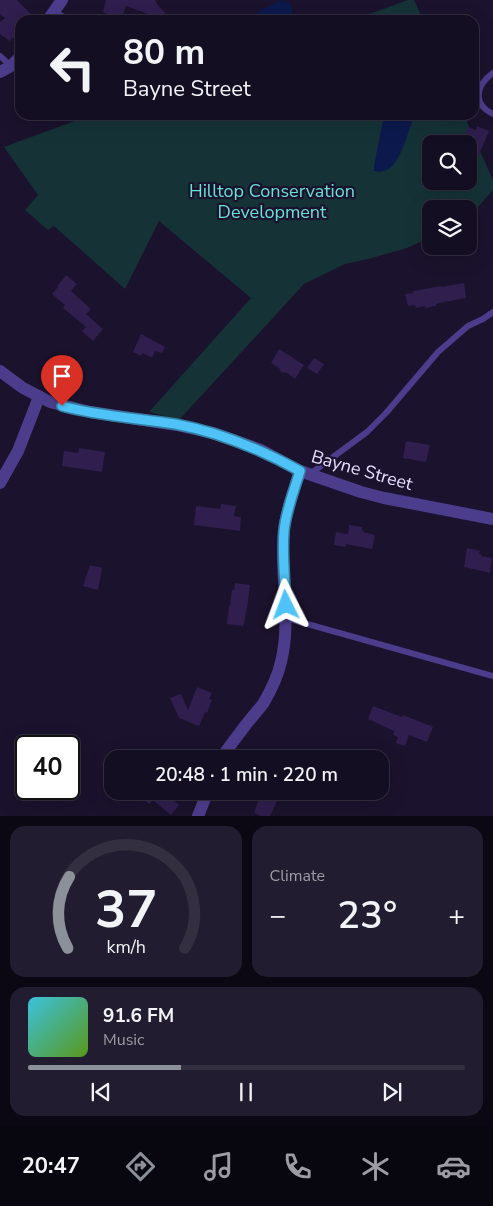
<!DOCTYPE html>
<html lang="en">
<head>
<meta charset="utf-8">
<style>
  :root { --surface:#140e22; --page:#211c2f; --text:#f1f3f6; --muted:#9d9ca5; --line:#332e40; --accent:#8c9099 }
  body { margin:0; font-family:"Nunito Sans",sans-serif; background:var(--page); color:var(--text); height:100vh; display:flex; flex-direction:column; font-size:19px; white-space:nowrap }
  * { box-sizing:border-box; margin:0 }
  p { font-size:16px; color:var(--muted) }
  .icon { flex:none; width:28px; height:28px; fill:none; stroke:currentColor; stroke-width:2; stroke-linecap:round; stroke-linejoin:round }
  .map { position:relative; height:816px; overflow:hidden }
  .drawer { display:flex; flex-direction:column; gap:10px; padding:10px; background:#0b0813; flex:1 }
  .drawer>* { flex:none }
  .guide { position:absolute; left:15px; top:15px; width:464px; height:105px; border-radius:15px; box-shadow:0 5px 20px #0002,0 0 0 1px var(--line); background:#140e22; color:var(--text); overflow:hidden }
  .tools { position:absolute; left:422px; top:135px; display:grid; gap:10px }
  .tools a { display:grid; place-items:center; width:55px; height:55px; border-radius:10px; background:var(--surface); box-shadow:0 5px 20px #0002,0 0 0 1px var(--line); font-size:25px }
  .speed { position:absolute; left:15px; top:735px; display:flex; gap:10px; font-size:25px; font-weight:700; text-align:center }
  .speed>* { display:grid; place-content:center; width:65px; height:65px; border-radius:50%; background:var(--surface); box-shadow:0 5px 20px #0002,0 0 0 1px var(--line); line-height:1 }
  .speed .limit { border:2px solid #111; border-radius:8px; background:#fff; color:#111 }
  .pin { position:absolute; display:grid; place-items:center; width:42px; height:42px; color:#fff; margin:-51px -21px; border-radius:50% 50% 50% 0; rotate:-45deg; box-shadow:0 0 5px #0007 }
  .pin .icon { rotate:45deg }
  .me { position:absolute; width:55px; margin:-28px; rotate:357deg; stroke-linejoin:round; filter:drop-shadow(0 0 4px #0008) }
  .turn { display:flex; align-items:center; gap:18px; height:105px; padding:0 25px; font-size:22px }
  .turn .icon { width:65px; height:65px; stroke-width:2.5 }
  .turn b { display:block; font-size:35px; line-height:42px }
  .big { font-size:38px; font-weight:600; line-height:1.1 }
  .drawer .tile { flex:1; display:flex; flex-direction:column; justify-content:center; gap:8px; min-width:0; padding:0 18px; border-radius:15px; background:var(--page) }
  .drawer .dial { align-items:center; gap:0 }
  .dial svg { height:130px; overflow:visible; fill:none; stroke:var(--line); stroke-width:7; stroke-linecap:round; text-anchor:middle }
  .dial text { fill:var(--text); stroke:none }
  .song { display:flex; align-items:center; gap:15px }
  .cover { width:60px; height:60px; border-radius:8px; background:linear-gradient(135deg,hsl(190 70% 55%),hsl(90 70% 35%)) }
  .played { height:5px; border-radius:2px; background:linear-gradient(90deg,var(--accent) 35%,var(--line) 35%) }
  .keys { display:flex; justify-content:space-around; direction:ltr }
  .heat { display:flex; justify-content:space-between; align-items:center; font-size:28px; direction:ltr }
  .drawer .tiles { flex:1; display:grid; gap:10px; grid-template-columns:1fr 1fr }
  .tile:last-child { grid-column:span 2 }
  .trip { position:absolute; left:104px; top:750px; width:285px; height:50px; border-radius:15px; background:var(--surface); box-shadow:0 5px 20px #0002,0 0 0 1px var(--line); font-weight:600; line-height:50px; text-align:center }
  .dock { display:flex; height:80px; justify-content:space-around; align-items:center; background:#08060e; color:var(--muted) }
  .dock .icon { width:35px; height:35px }
  .dock .current { color:var(--accent) }
  .dock b { font-size:22px; color:var(--text) }
  .map>svg:first-child { display:block }
  .green { fill:#153337; fill-rule:evenodd }
  .water { fill:#0b194d }
  .building { fill:#2f1e4e }
  .lines { fill:none; stroke-linecap:round; stroke-linejoin:round }
  .service { stroke:#4c3d8c; stroke-width:6 }
  .minor { stroke:#4c3d8c; stroke-width:12 }
  .tertiary { stroke:#4c3d8c; stroke-width:12 }
  .route-casing { stroke:#337fa1; stroke-width:12 }
  .route { stroke:#4fc3f7; stroke-width:9 }
  .labels { text-anchor:middle; stroke-width:4.5; stroke-linejoin:round; paint-order:stroke }
  .park-label { font-size:18px; fill:#67e2d6; stroke:#1b122d }
  .street-label { font-size:18px; fill:#e7deff; stroke:#1b122d }
</style>
</head>
<body>
<div class="map">
<svg width="493" height="816" viewBox="0 0 493 816">
  <rect width="100%" height="100%" fill="#1b122d"/>
  <path class="green" d="M408 0H414L423 20H353Z
    M91 115H464L493 180V190L479 206 469 214V209H431V237L407 248 372 258 345 264 304 284 179 420 149 412 251 298 159 221 125 289 54 226 48 230 25 210 38 195 4 147ZM431 144H469V181H431Z"/>
  <path class="water" d="M282 1C294 1 293 10 291 20H243C256 15 268 4 282 1Z
    M384 115H414L413 120C406 135 399 178 374 171V166Z"/>
  <path class="building" d="M0 0H17L32 15H31L34 20H20V31L10 41 0 34V22L5 18 0 14Z
    M106 0H155L159 7 165 12 163 20H146L148 14 126 6 121 20H120L111 17 112 16 103 12Z
    M477 126 489 131 478 157 469 153V144H461L468 127 476 130Z
    M66 275 77 284 71 291 91 309 86 314 103 329 93 341 82 331 86 327 63 308 65 305 52 294 58 287 57 286Z
    M464 283 466 298 444 302 436 304V306L425 308V306L416 308 415 305 408 306 405 294 413 293V291L441 286V287Z
    M141 334 165 347 162 353 155 351 152 358 143 353 141 356 133 352Z
    M279 349 304 365 295 379 287 373 281 372 279 368 271 363Z
    M314 358 324 364 317 374 307 368Z
    M406 441 430 445 426 462 403 458Z
    M79 448 105 452 102 472 62 466 64 451 78 453Z
    M221 504 236 506 234 516 241 517 240 531 194 525 196 506 220 509Z
    M349 525 362 527V530L364 531 363 532 375 535 372 549 346 544V547L334 545 336 532 348 534Z
    M467 548 480 551 479 554H481V556L492 558 490 573 464 567Z
    M90 565 102 568 98 590 83 586Z
    M235 583 250 585 247 609 243 626 227 624 229 606H230L232 590H234Z
    M197 687 212 693 209 699 212 700 207 713 205 712 199 726 179 718 170 698 181 694 188 710Z
    M373 706 402 717 403 715 433 727 427 742 409 735 405 746 396 743 398 737 393 735 394 731 368 719Z
    M143 791H176L170 798 179 805 171 815 153 800 149 804 141 797 145 793Z
    M262 791H273L280 794 270 816H261L254 813Z"/>
  <g class="lines">
    <path class="service" d="M54 12 70 20
      M0 56 11 66
      M493 73C476 85 472 104 493 114
      M310 474 367 432 386 413 438 352 468 326 483 319 493 312
      M286 618 493 676"/>
    <path class="minor" d="M48 20 62 0
      M0 72 11 66 20 57
      M0 483 18 451 39 397"/>
    <path class="tertiary" d="M0 371 23 388 50 402 90 412 177 425 213 433 261 450 300 471 361 492 384 498 493 519
      M221 759C229 746 239 734 248 722 253 716 258 710 263 704 270 692 278 676 281 662 292 617 279 574 284 529 287 509 294 490 300 471
      M198 816 208 791"/>
  </g>
  <g class="lines">
    <defs>
      <path id="route" d="M62 406C98 416 137 418 175 424 219 432 260 449 300 471 294 491 286 510 284 531 282 555 285 580 286 605"/>
    </defs>
    <use href="#route" class="route-casing"/>
    <use href="#route" class="route"/>
  </g>
  <g class="labels">
    <g class="park-label">
      <text x="272" y="197">Hilltop Conservation<tspan x="272" dy="21">Development</tspan></text>
    </g>
    <g class="street-label">
      <text transform="translate(362 470) rotate(16)" y="6">Bayne Street</text>
    </g>
  </g>
</svg>
<div class="tools">
<a><svg class="icon" aria-label="search" viewBox="0 0 24 24"><circle cx="10" cy="10" r="6"/><path d="M15 15l6 6"/></svg></a>
<a><svg class="icon" aria-label="layers" viewBox="0 0 24 24"><path d="M12 4l9 5-9 5-9-5zM3 14l9 5 9-5"/></svg></a>
</div>
<div class="speed"><div class="limit">40</div></div>
<div class="pin" style="left:62px;top:406px;background:#d93025"><svg class="icon" aria-label="arrive" viewBox="0 0 24 24"><path d="M6 21V4h12l-3 4 3 4H6"/></svg></div>
<svg class="me" style="left:286px;top:605px" viewBox="-20 -20 40 40"><path d="M0-17L14 15 0 8-14 15z" fill="#4fc3f7" stroke="#fff" stroke-width="4"/></svg>
<div class="trip">20:48 · 1 min · 220 m</div>
<div class="guide">
<div class="turn"><svg class="icon" aria-label="left" viewBox="0 0 24 24"><path d="M17 20v-9H6M10 6l-5 5 5 5"/></svg><div><b>80 m</b>Bayne Street</div></div>
</div>
</div>
<section class="drawer">
<div class="tiles">
<div class="tile dial"><svg viewBox="0 0 100 80">
<path d="M14 69A42 42 0 1 1 86 69"/>
<path d="M14 69A42 42 0 0 1 15 25" stroke="#8c9099"/>
<text x="50" y="56" font-size="32" font-weight="700">37</text>
<text x="50" y="72" font-size="11">km/h</text>
</svg></div>
<div class="tile"><p>Climate</p>
<div class="heat"><a>−</a><b class="big">23°</b><a>+</a></div>
</div>
<div class="tile">
<div class="song"><i class="cover"></i><div><b>91.6 FM</b><p>Music</p></div></div>
<div class="played"></div>
<div class="keys"><svg class="icon" aria-label="previous" viewBox="0 0 24 24"><path d="M18 5L8 12l10 7zM5 5v14"/></svg><svg class="icon" aria-label="pause" viewBox="0 0 24 24"><path d="M8 5v14M16 5v14"/></svg><svg class="icon" aria-label="next" viewBox="0 0 24 24"><path d="M6 5l10 7-10 7zM19 5v14"/></svg></div>
</div>
</div>
</section>
<nav class="dock">
<b>20:47</b>
<svg class="icon current" aria-label="directions" viewBox="0 0 24 24"><path d="M12 3l9 9-9 9-9-9zM9 14v-3h6M13 9l2 2-2 2"/></svg>
<svg class="icon" aria-label="music" viewBox="0 0 24 24"><path d="M9 18V5l10-2v13"/><circle cx="6" cy="18" r="3"/><circle cx="16" cy="16" r="3"/></svg>
<svg class="icon" aria-label="phone" viewBox="0 0 24 24"><path d="M5 4h4l2 5-3 2q2 4 5 5l2-3 5 2v4C11 20 4 13 5 4z"/></svg>
<svg class="icon" aria-label="climate" viewBox="0 0 24 24"><path d="M12 3v18M4 7l16 10M4 17L20 7"/></svg>
<svg class="icon" aria-label="car" viewBox="0 0 24 24"><path d="M5 17H2v-5l4-1 3-4h7l3 4 3 1v5h-3M9 17h6M6 11h13"/><circle cx="7" cy="17" r="2"/><circle cx="17" cy="17" r="2"/></svg>
</nav>
</body>
</html>
